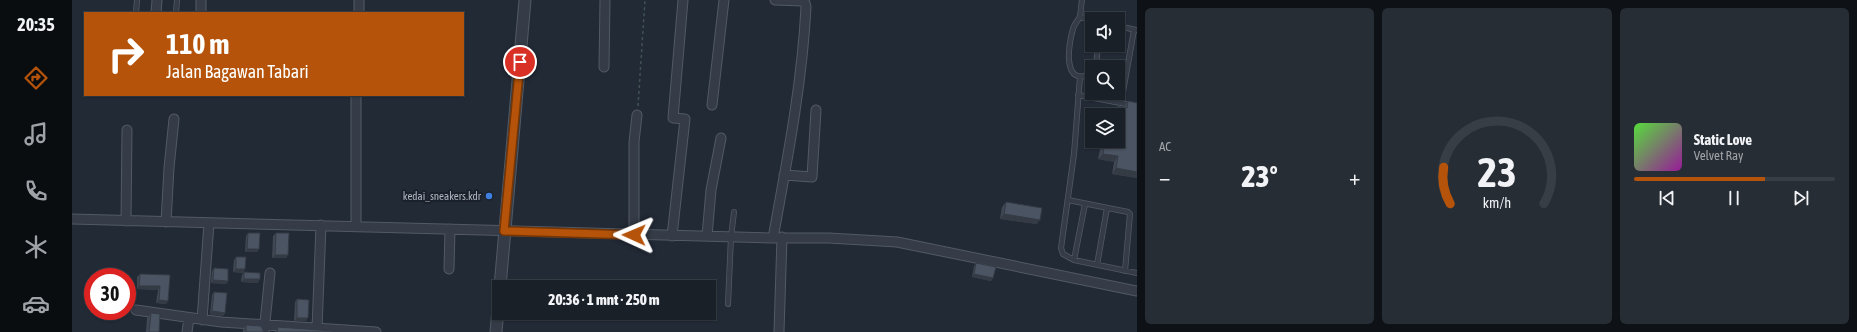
<!DOCTYPE html>
<html lang="id">
<head>
<meta charset="utf-8">
<style>
  :root { --surface:#1a2028; --page:#272d34; --text:#f1f3f6; --muted:#9fa3a8; --line:#383e45; --accent:#b45309 }
  body { margin:0; font-family:"Asap Condensed",sans-serif; background:var(--page); color:var(--text); height:100vh; display:flex; flex-direction:column; font-size:15px; white-space:nowrap }
  * { box-sizing:border-box; margin:0 }
  p { font-size:13px; color:var(--muted) }
  .icon { flex:none; width:22px; height:22px; fill:none; stroke:currentColor; stroke-width:2; stroke-linecap:round; stroke-linejoin:round }
  .map { position:relative; flex:1; overflow:hidden }
  .details { display:flex; flex-direction:column; gap:8px; padding:8px; background:#0e1216; width:720px }
  .details>* { flex:none }
  .banner { position:absolute; left:12px; top:12px; width:380px; height:84px; border-radius:0px; box-shadow:0 1px 3px #0004,0 0 0 1px var(--line); background:#b45309; color:#fff; overflow:hidden }
  .buttons { position:absolute; left:1013px; top:12px; display:grid; gap:8px }
  .buttons a { display:grid; place-items:center; width:40px; height:40px; border-radius:0px; background:var(--surface); box-shadow:0 1px 3px #0004,0 0 0 1px var(--line); font-size:20px }
  .speed { position:absolute; left:12px; top:268px; display:flex; gap:8px; font-size:20px; font-weight:700; text-align:center }
  .speed>* { display:grid; place-content:center; width:52px; height:52px; border-radius:50%; background:var(--surface); box-shadow:0 1px 3px #0004,0 0 0 1px var(--line); line-height:1 }
  .speed .limit { border:6px solid #d22; background:#fff; color:#111 }
  .pin { position:absolute; display:grid; place-items:center; width:34px; height:34px; color:#fff; margin:-17px; border:2px solid #fff; border-radius:50%; box-shadow:0 1px 4px #0007 }
  .me { position:absolute; width:44px; margin:-22px; rotate:271deg; stroke-linejoin:round; filter:drop-shadow(0 0 3px #0008) }
  .turn { display:flex; align-items:center; gap:14px; height:84px; padding:0 16px; font-size:18px }
  .turn .icon { width:52px; height:52px; stroke-width:2.5 }
  .turn b { display:block; font-size:28px; line-height:34px }
  .big { font-size:30px; font-weight:800; line-height:1.1 }
  .details .card { flex:1; display:flex; flex-direction:column; justify-content:center; gap:6px; min-width:0; padding:0 14px; border-radius:6px; background:var(--page) }
  .details .dial { align-items:center; gap:0 }
  .dial svg { height:104px; overflow:visible; fill:none; stroke:var(--line); stroke-width:7; stroke-linecap:round; text-anchor:middle }
  .dial text { fill:var(--text); stroke:none }
  .song { display:flex; align-items:center; gap:12px }
  .cover { width:48px; height:48px; border-radius:6px; background:linear-gradient(135deg,hsl(110 70% 55%),hsl(300 70% 35%)) }
  .played { height:4px; border-radius:2px; background:linear-gradient(90deg,var(--accent) 65%,var(--line) 65%) }
  .keys { display:flex; justify-content:space-around; direction:ltr }
  .heat { display:flex; justify-content:space-between; align-items:center; font-size:22px; direction:ltr }
  .details .tiles { flex:1; display:grid; gap:8px; grid-template-columns:repeat(3,1fr) }
  .trip { position:absolute; left:420px; top:280px; width:224px; height:40px; border-radius:0px; background:var(--surface); box-shadow:0 1px 3px #0004,0 0 0 1px var(--line); font-weight:800; line-height:40px; text-align:center }
  main { display:flex; flex:1; min-height:0 }
  .tab-bar { display:flex; flex-direction:column; width:72px; justify-content:space-around; align-items:center; background:#0a0d10; color:var(--muted) }
  .tab-bar .icon { width:28px; height:28px }
  .tab-bar .active { color:var(--accent) }
  .tab-bar b { font-size:18px; color:var(--text) }
  .map>svg:first-child { display:block }
  .lines { fill:none; stroke-linecap:round; stroke-linejoin:round }
  .service-casing { stroke:#525a64; stroke-width:6 }
  .minor-casing { stroke:#525a64; stroke-width:11 }
  .tertiary-casing { stroke:#525a64; stroke-width:13 }
  .path { stroke:#415255; stroke-width:1.5; stroke-dasharray:3 3; stroke-linecap:butt }
  .service { stroke:#353c47; stroke-width:4.5 }
  .minor { stroke:#353c47; stroke-width:9 }
  .tertiary { stroke:#353c47; stroke-width:11 }
  .wall { fill:#404854 }
  .shaded-wall { fill:#343b45 }
  .building { fill:#4a5462; stroke:#343b45 }
  .route-casing { stroke:#753606; stroke-width:10 }
  .route { stroke:#b45309; stroke-width:7 }
  .shop-dot { fill:#3f7fe0; stroke:#1a212b; stroke-width:1.5 }
  .labels { text-anchor:middle; stroke-width:4; stroke-linejoin:round; paint-order:stroke }
  .poi-label { font-size:11px; fill:#afb7c3; stroke:#1a212b; text-anchor:end }
</style>
</head>
<body>
<main>
<nav class="tab-bar">
<b>20:35</b>
<svg class="icon active" aria-label="directions" viewBox="0 0 24 24"><path d="M12 3l9 9-9 9-9-9zM9 14v-3h6M13 9l2 2-2 2"/></svg>
<svg class="icon" aria-label="music" viewBox="0 0 24 24"><path d="M9 18V5l10-2v13"/><circle cx="6" cy="18" r="3"/><circle cx="16" cy="16" r="3"/></svg>
<svg class="icon" aria-label="phone" viewBox="0 0 24 24"><path d="M5 4h4l2 5-3 2q2 4 5 5l2-3 5 2v4C11 20 4 13 5 4z"/></svg>
<svg class="icon" aria-label="climate" viewBox="0 0 24 24"><path d="M12 3v18M4 7l16 10M4 17L20 7"/></svg>
<svg class="icon" aria-label="car" viewBox="0 0 24 24"><path d="M5 17H2v-5l4-1 3-4h7l3 4 3 1v5h-3M9 17h6M6 11h13"/><circle cx="7" cy="17" r="2"/><circle cx="17" cy="17" r="2"/></svg>
</nav>
<div class="map">
<svg width="1065" height="332" viewBox="0 0 1065 332">
  <rect width="100%" height="100%" fill="#222a36"/>
  <g class="lines">
    <defs>
      <path id="service" d="M1010 0C1009 5 1009 11 1008 16 1007 20 1002 24 1001 29 996 45 990 89 1020 73
        M64 13 65 0
        M104 13 105 0
        M1008 17 1020 20
        M1046 26 1064 30
        M1024 67 1026 45
        M1008 77 1002 154 989 248 991 254 1002 260 1065 273
        M1006 95 1065 106
        M1049 103 1062 30
        M996 200 1056 212 1058 214 1053 271
        M1002 260 1013 204
        M1025 265 1035 208
        M656 304 659 237 662 212"/>
      <path id="minor" d="M84 13 85 0
        M129 13V0
        M287 13V0
        M532 67 533 0
        M640 105 652 0
        M712 175 740 177 744 110
        M0 219 701 238C715 161 730 85 734 7L733 3 730 1 703 0
        M54 221 55 130
        M94 222 97 168 102 119
        M284 226V95
        M562 235V142L565 115
        M600 236 613 119 601 118 611 0
        M635 236 639 190 649 138
        M701 238H757L825 242 1065 291
        M377 269 378 229
        M64 310 149 322 304 332
        M130 320 137 223
        M245 329 249 225
        M115 332 117 318
        M192 332 198 273
        M707 332 710 237"/>
      <path id="tertiary" d="M428 287 453 0
        M424 332 427 297"/>
    </defs>
    <use href="#service" class="service-casing"/>
    <use href="#minor" class="minor-casing"/>
    <use href="#tertiary" class="tertiary-casing"/>
    <path class="path" d="M566 106 573 0"/>
    <use href="#service" class="service"/>
    <use href="#minor" class="minor"/>
    <use href="#tertiary" class="tertiary"/>
  </g>
  <path class="wall" d="M1056 101 1065 178 1040 174 1042 162 1026 159 1030 141H1046V115H1042V112L1046 106 1052 107Z
    M934 202 965 224 928 219 930 207Z
    M176 233 187 249 185 252H173L174 236Z
    M204 233 216 255 214 258H200L201 236Z
    M164 257 173 269 171 273 161 272 162 260Z
    M904 263 921 278 919 281 900 277 902 266Z
    M142 268 156 281 154 284 139 283 140 271Z
    M172 272 186 283 169 282 170 275Z
    M68 274 98 275 96 301 94 304 84 303 86 290 65 289V277Z
    M142 292 153 313 151 316 138 314 140 295Z
    M225 299 234 321H222L223 302Z
    M79 313 87 332H74L75 318Z
    M174 325 192 332H171V329Z
    M206 327 261 332H203Z"/>
  <path class="shaded-wall" d="M1031 154 1046 156 1042 162 1026 159Z
    M1044 168 1065 172V178L1040 174Z
    M932 214 968 220 965 224 928 219Z
    M175 249H187L185 252H173Z
    M203 255H216L214 258H200Z
    M164 269H173L171 273 161 272Z
    M902 274 921 278 919 281 900 277Z
    M172 279H188L186 283 169 282Z
    M141 280 156 281 154 284 139 283Z
    M67 286H88L86 290 65 289Z
    M87 300 96 301 94 304 84 303Z
    M140 311 153 313 151 316 138 314Z
    M225 318H236L234 321H222Z"/>
  <path class="building" d="M1056 101 1065 103V172L1044 168 1046 156 1031 154 1033 141H1046V115H1045L1046 106 1055 108Z
    M934 202 970 208 968 220 932 214Z
    M176 233H188L187 249H175Z
    M204 233H217L216 255H203Z
    M164 257H174L173 269H164Z
    M904 263 924 267 921 278 902 274Z
    M142 268 156 269V281L141 280Z
    M172 272 188 273V279H172Z
    M68 274 98 275 96 301 87 300 88 286H67Z
    M49 276 50 277H40Z
    M142 292 155 293 153 313 140 311Z
    M225 299 237 300 236 318H225Z
    M79 313 88 314 87 332H77Z
    M174 325 189 326 192 332H174Z
    M206 327 261 331V332H205Z"/>
  <g class="lines">
    <defs>
      <path id="route" d="M448 62 432 231 562 235"/>
    </defs>
    <use href="#route" class="route-casing"/>
    <use href="#route" class="route"/>
  </g>
  <circle class="shop-dot" cx="417" cy="196" r="4"/>
  <g class="labels">
    <g class="poi-label">
      <text x="409" y="200">kedai_sneakers.kdr</text>
    </g>
  </g>
</svg>
<div class="buttons">
<a><svg class="icon" aria-label="sound" viewBox="0 0 24 24"><path d="M4 9h4l5-4v14l-5-4H4zM17 9q2 3 0 6"/></svg></a>
<a><svg class="icon" aria-label="search" viewBox="0 0 24 24"><circle cx="10" cy="10" r="6"/><path d="M15 15l6 6"/></svg></a>
<a><svg class="icon" aria-label="layers" viewBox="0 0 24 24"><path d="M12 4l9 5-9 5-9-5zM3 14l9 5 9-5"/></svg></a>
</div>
<div class="speed"><div class="limit">30</div></div>
<div class="pin" style="left:448px;top:62px;background:#d93025"><svg class="icon" aria-label="arrive" viewBox="0 0 24 24"><path d="M6 21V4h12l-3 4 3 4H6"/></svg></div>
<svg class="me" style="left:562px;top:235px" viewBox="-20 -20 40 40"><path d="M0-17L14 15 0 8-14 15z" fill="#b45309" stroke="#fff" stroke-width="4"/></svg>
<div class="trip">20:36 · 1 mnt · 250 m</div>
<div class="banner">
<div class="turn"><svg class="icon" aria-label="right" viewBox="0 0 24 24"><path d="M7 20v-9h11M14 6l5 5-5 5"/></svg><div><b>110 m</b>Jalan Bagawan Tabari</div></div>
</div>
</div>
<section class="details">
<div class="tiles">
<div class="card"><p>AC</p>
<div class="heat"><a>−</a><b class="big">23°</b><a>+</a></div>
</div>
<div class="card dial"><svg viewBox="0 0 100 80">
<path d="M14 69A42 42 0 1 1 86 69"/>
<path d="M14 69A42 42 0 0 1 9 41" stroke="#b45309"/>
<text x="50" y="56" font-size="32" font-weight="700">23</text>
<text x="50" y="72" font-size="11">km/h</text>
</svg></div>
<div class="card">
<div class="song"><i class="cover"></i><div><b>Static Love</b><p>Velvet Ray</p></div></div>
<div class="played"></div>
<div class="keys"><svg class="icon" aria-label="previous" viewBox="0 0 24 24"><path d="M18 5L8 12l10 7zM5 5v14"/></svg><svg class="icon" aria-label="pause" viewBox="0 0 24 24"><path d="M8 5v14M16 5v14"/></svg><svg class="icon" aria-label="next" viewBox="0 0 24 24"><path d="M6 5l10 7-10 7zM19 5v14"/></svg></div>
</div>
</div>
</section>
</main>
</body>
</html>
